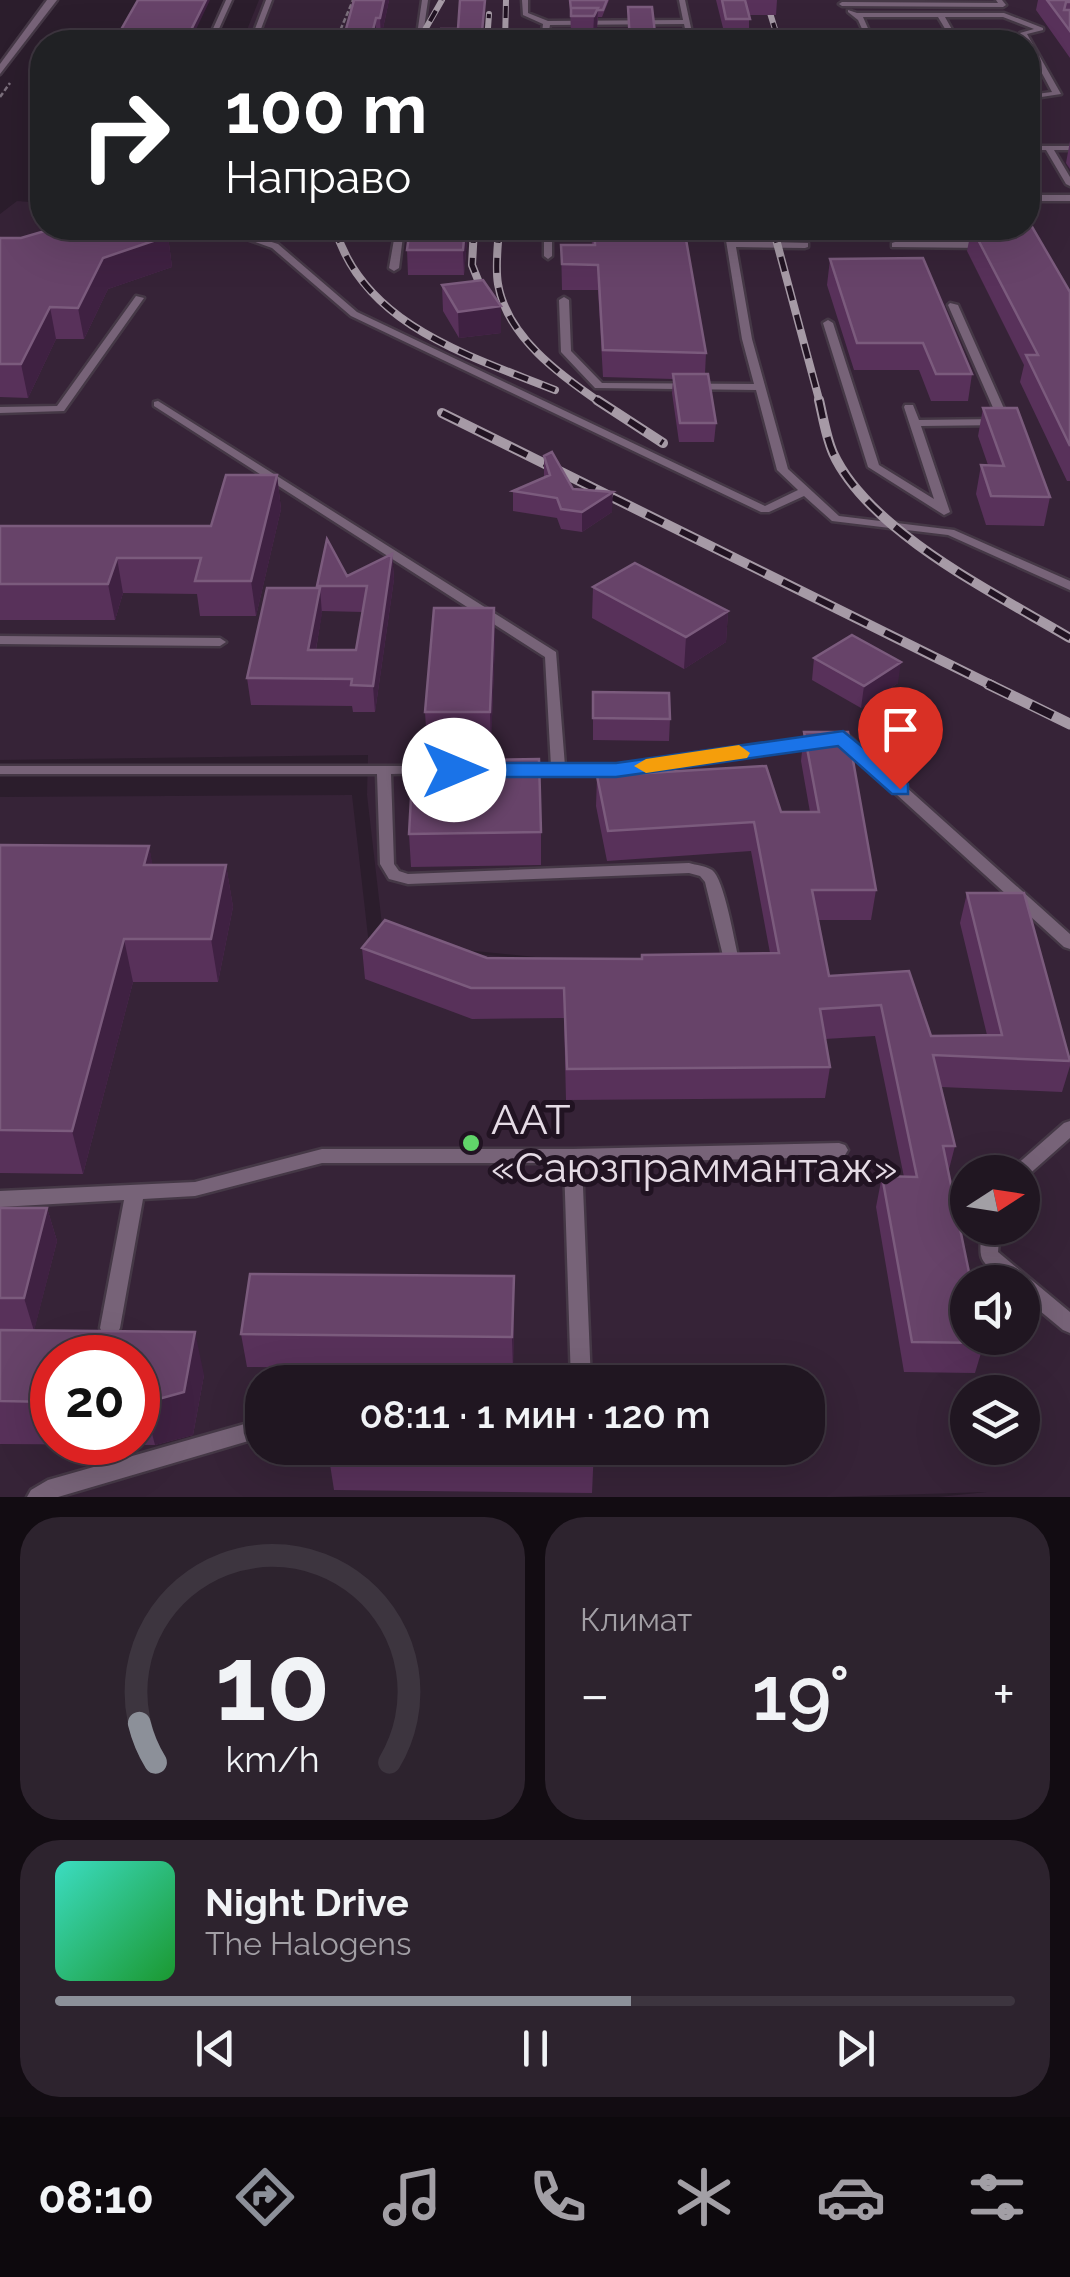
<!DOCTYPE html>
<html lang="ru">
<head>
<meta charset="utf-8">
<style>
  :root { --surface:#201621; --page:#2d232e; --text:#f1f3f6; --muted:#a29fa5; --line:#3d353f; --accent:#8c9099 }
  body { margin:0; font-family:Raleway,sans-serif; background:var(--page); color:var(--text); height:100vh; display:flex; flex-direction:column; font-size:38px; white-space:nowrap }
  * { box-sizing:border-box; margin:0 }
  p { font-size:32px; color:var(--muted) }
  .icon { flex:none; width:55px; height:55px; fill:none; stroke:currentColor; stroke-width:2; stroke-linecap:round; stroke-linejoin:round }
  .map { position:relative; height:1497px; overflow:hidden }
  .side { display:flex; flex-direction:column; gap:20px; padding:20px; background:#120c12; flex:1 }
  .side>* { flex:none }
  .banner { position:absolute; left:30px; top:30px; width:1010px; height:210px; border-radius:40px; box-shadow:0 10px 40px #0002,0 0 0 2px var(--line); background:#202124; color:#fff; overflow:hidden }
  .needle { width:65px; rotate:78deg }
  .tools { position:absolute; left:950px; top:1155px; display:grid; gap:20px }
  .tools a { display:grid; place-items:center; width:90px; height:90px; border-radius:50%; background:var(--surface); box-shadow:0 10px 40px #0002,0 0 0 2px var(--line); font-size:50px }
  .speed { position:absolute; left:30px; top:1335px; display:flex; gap:20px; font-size:50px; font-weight:700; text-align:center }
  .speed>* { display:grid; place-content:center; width:130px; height:130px; border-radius:50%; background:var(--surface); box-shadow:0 10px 40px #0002,0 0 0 2px var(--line); line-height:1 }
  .speed .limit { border:15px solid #d22; background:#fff; color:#111 }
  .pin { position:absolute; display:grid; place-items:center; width:85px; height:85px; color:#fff; margin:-102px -42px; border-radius:50% 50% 50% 0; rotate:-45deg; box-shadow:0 0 10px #0007 }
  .pin .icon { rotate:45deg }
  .me { position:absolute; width:110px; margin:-55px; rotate:90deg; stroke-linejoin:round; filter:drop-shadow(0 0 8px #0008) }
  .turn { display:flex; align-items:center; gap:35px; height:210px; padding:0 30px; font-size:45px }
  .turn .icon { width:130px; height:130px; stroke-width:2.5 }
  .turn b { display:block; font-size:70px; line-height:85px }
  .big { font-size:75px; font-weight:600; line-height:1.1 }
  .side .widget { flex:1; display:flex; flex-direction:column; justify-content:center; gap:15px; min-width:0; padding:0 35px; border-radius:40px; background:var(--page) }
  .side .dial { align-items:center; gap:0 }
  .dial svg { height:260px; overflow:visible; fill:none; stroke:var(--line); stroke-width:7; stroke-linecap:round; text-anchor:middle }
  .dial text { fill:var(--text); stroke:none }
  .song { display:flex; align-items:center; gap:30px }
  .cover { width:120px; height:120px; border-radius:15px; background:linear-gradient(135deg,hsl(170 70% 55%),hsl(130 70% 35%)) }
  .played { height:10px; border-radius:5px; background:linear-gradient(90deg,var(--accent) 60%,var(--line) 60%) }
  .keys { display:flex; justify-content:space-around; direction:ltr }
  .heat { display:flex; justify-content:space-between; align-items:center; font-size:55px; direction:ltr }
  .side .tiles { flex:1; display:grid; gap:20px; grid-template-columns:1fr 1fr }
  .widget:last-child { grid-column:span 2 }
  .trip { position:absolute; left:245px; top:1365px; width:580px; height:100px; border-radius:40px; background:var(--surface); box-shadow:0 10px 40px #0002,0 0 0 2px var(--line); font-weight:600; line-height:100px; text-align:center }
  .tabs { display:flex; height:160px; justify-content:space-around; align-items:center; background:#0d090d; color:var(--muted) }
  .tabs .icon { width:70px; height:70px }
  .tabs .on { color:var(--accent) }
  .tabs b { font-size:45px; color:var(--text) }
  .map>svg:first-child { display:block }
  .built { fill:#362337; fill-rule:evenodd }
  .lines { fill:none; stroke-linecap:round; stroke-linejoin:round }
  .service-casing { stroke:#453846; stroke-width:5 }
  .tertiary-casing { stroke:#453846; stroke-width:5 }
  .path { stroke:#7b6f7c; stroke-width:2.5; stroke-dasharray:5 2.5; stroke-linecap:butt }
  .service { fill:#776378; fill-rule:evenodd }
  .tertiary { fill:#776378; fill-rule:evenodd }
  .rail-far3-casing { stroke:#a69aa6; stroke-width:6 }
  .rail-far2-casing { stroke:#a69aa6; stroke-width:8 }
  .rail-far1-casing { stroke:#a69aa6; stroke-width:10 }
  .rail-casing { stroke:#a69aa6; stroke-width:11 }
  .rail-far3 { stroke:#211322; stroke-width:4; stroke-dasharray:12; stroke-linecap:butt }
  .rail-far2 { stroke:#211322; stroke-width:5; stroke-dasharray:15; stroke-linecap:butt }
  .rail-far1 { stroke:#211322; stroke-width:6; stroke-dasharray:19; stroke-linecap:butt }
  .rail { stroke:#211322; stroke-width:8; stroke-dasharray:24; stroke-linecap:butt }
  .wall { fill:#58315a; fill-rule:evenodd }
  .shaded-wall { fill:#3f2142 }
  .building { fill:#674369; stroke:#7b5b7d; stroke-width:2.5 }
  .route { fill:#1a73e8; stroke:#114b97; stroke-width:2.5 }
  .slow { fill:#f59e0b }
  .poi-dot { fill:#61d46a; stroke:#211322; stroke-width:4 }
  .labels { text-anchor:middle; stroke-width:10; stroke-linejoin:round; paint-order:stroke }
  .near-poi-label { font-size:42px; fill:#e5dbe5; stroke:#211322; text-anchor:start }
</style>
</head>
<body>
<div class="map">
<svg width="1070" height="1497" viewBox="0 0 1070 1497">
  <rect width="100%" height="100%" fill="#2b1d2c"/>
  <path class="built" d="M259 0H1070V1497H938L987 1492 831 1497H0V797L352 795 369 945 687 972 384 942 367 795 368 755 0 760V214L17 201 42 203V228H139L162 234 165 228H1028V42H242ZM968 1172H1022V1228H968ZM968 1282H1022V1338H968ZM52 1358H138V1442H52ZM262 1382H808V1448H262ZM968 1392H1022V1448H968Z"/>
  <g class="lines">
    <defs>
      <path id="service" d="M226 0H232L213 42H207Z
        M266 0H272L256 42H250Z
        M422 0H428L422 42H416Z
        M522 0H528V13L548 21 683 20 679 0H685L694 42H688L684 24 550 25 547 42H541L543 24 523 15Z
        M996 0H1002L1006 5 1003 7 842 6 839 4 842 2 998 3Z
        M848 10 857 13H1004L1043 28V30L1027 34 1061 94 1028 99V95L1052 92 1028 47V42H1025L1020 33 1034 29 1003 17H945L959 42H953L938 17H863L874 42H868L858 20 848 12Z
        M1028 146H1070V150H1054L1070 177V186L1066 184 1046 150H1028Z
        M1028 195H1070V201H1028Z
        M216 228H227L278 244 357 312 765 506 798 490 777 470 756 390 595 388 561 352 559 300 564 297 569 300 571 351 602 383 754 384 742 339 724 228H732L735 241 808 243V247L805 248 736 247 752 339 788 469 839 516 954 530 1070 581V590L948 535 832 521 804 496 769 512H761L351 316 272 248Z
        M396 228H404L399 268 394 271 389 268Z
        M544 228H552V256L548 259 544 256Z
        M895 242H985L989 245 985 248 892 247V243Z
        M136 296 144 298 64 411 0 413V407L57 406Z
        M950 303 958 305 1010 422 1005 425 921 426 950 512 944 515 868 467 823 323 828 320 833 323 879 465 934 499 904 407 905 405H913L919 420 998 419 948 305Z
        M158 401 556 652 565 766H616L843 734 848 735 1070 934V949L1064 947 840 743 616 774 516 773 514 770 516 767 551 766 545 657 154 406V402Z
        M0 636 220 638 226 642 220 646 0 644Z
        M0 766H429L434 767 436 770 434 773 391 774 394 864 399 871 408 874 689 863C696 865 706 866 712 870 724 879 734 939 738 956L736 960H724L705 882 700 876 689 873 408 884 389 879 380 864 377 774H0Z
        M1070 1121V1138L1026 1177 1022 1178V1172H1011L1014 1167 1064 1123Z
        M839 1143 845 1145 848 1150 845 1155 839 1157 582 1163 591 1382H571L564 1163H322L195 1196 143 1199 120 1328 117 1334 110 1337 103 1334 100 1328 124 1200 0 1207V1191L195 1182 322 1149H573Z
        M982 1228H1000L998 1252 1070 1312V1333L1063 1330 1022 1296V1282H1007C980 1259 978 1265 982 1228Z
        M262 1419V1437L58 1497H27L31 1490 48 1480Z"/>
      <path id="tertiary" d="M47 0H57L0 74V64Z"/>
    </defs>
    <use href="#service" class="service-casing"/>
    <use href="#tertiary" class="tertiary-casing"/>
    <path class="path" d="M271 38H337L353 0
      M0 97 10 83"/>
    <use href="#service" class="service"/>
    <use href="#tertiary" class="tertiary"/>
    <defs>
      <path id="rail-far3" d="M766 0 779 42
        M737 36 739 42
        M418 42 442 0
        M487 42 489 14
        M505 42 506 0"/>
      <path id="rail-far2" d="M335 228C363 325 470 356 555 390
        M474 228 472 265 488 305
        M499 228C498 246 495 266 498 284 507 337 560 375 601 403
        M773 228 820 403"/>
      <path id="rail-far1" d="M597 400 663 443
        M819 400C823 417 826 437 833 453 869 532 998 595 1070 638
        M442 413 993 686"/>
      <path id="rail" d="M988 684 1070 724"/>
    </defs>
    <use href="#rail-far3" class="rail-far3-casing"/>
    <use href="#rail-far2" class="rail-far2-casing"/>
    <use href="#rail-far1" class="rail-far1-casing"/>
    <use href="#rail" class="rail-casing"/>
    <use href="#rail-far3" class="rail-far3"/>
    <use href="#rail-far2" class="rail-far2"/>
    <use href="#rail-far1" class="rail-far1"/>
    <use href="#rail" class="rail"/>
  </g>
  <path class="wall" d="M354 0H389L381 38 343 40Z
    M570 0H609L602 17H598L597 28 593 37H571Z
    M716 0H777L776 15H749V36H725Z
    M1038 0H1070V58L1036 10Z
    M1070 141V169L1066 163Z
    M42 168V192H40L39 174Z
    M410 228H468L464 275H408L407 250Z
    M591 228H684L706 353 705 374 716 423 714 442H679L672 393 673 379 603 377 598 290H562L561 245H592Z
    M814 228H848L847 234H815Z
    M918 228H1028L1070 292V481H1067L1020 382 1024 365 967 251 970 236 920 234Z
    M168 236 172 267 108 289 84 339H56L28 398 0 397V238Z
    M830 259 972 374 968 401H931L919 370H854L827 285Z
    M442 285 501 333 459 338 443 311Z
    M983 408 1050 497 1044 526 986 525 976 494 981 465H988L978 436Z
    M544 456 573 489 612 512 582 532 561 529 557 518 513 511V491L544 478Z
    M277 475 281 509 256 616H200L197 594 123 593 115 620H0V526H211Z
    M392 554 394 579 375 712H353L352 706 251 705 247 678 318 588 317 586 347 576ZM322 611 363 612 356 650H316Z
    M593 587 728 611 726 642 684 669 592 618Z
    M495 639 491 744H427L425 712Z
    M814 658 898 683 861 708 812 680Z
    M593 692 670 719 669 741 593 740Z
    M804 732 876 890 871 920H818L829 976 931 1036 987 1035 960 923 967 893 1070 1057V1066L1062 1092 941 1087 955 1146 948 1173 984 1343 975 1373 904 1372 876 1207 882 1176 904 1177 875 1036 825 1039 830 1067 825 1098 566 1100 564 1018 472 1019 365 979 362 948 487 958 642 959 770 953 751 851 607 861 596 806 597 776 781 812H810L801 761Z
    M541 832V865L411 867 409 834Z
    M0 845 149 846 152 865H226L233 907 218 982H133L83 1174 0 1173Z
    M0 1208H47L57 1241 34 1330 204 1375 193 1435 155 1445 0 1444ZM52 1358H138V1442H52Z
    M514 1309 513 1370 247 1367 241 1334Z
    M594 1448 592 1493 334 1490 329 1458Z"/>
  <path class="shaded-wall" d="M206 0H210L190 42H185Z
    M384 0H389L381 38 380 18Z
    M485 0 483 42H481Z
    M598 8 597 28 593 37 594 16Z
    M376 18V42H370Z
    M465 228H468L464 275 463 250Z
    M168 236 172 267 108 289 84 339 78 308 103 258Z
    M501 306V333L459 338 458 312Z
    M50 307 56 339 28 398 21 364Z
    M277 475 281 509 256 616 251 581Z
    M613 492 612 512 582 532V512Z
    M392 554 394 579 375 712 373 686Z
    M117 558 123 593 115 620 108 584Z
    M320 588 322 614 311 676 308 650Z
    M494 608 495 639 491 744 490 712Z
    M728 611 726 642 684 669 686 637Z
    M901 662 898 683 861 708 864 686Z
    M149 846 157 888 144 865Z
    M226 865 233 907 218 982 211 939Z
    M124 939 133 982 83 1174 72 1131Z
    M47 1208 57 1241 34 1331 24 1298Z
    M514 1276V1309L513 1370 512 1337Z
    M195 1332 204 1375 193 1435 155 1445 144 1403Z"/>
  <path class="building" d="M138 0H206L185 42H114Z
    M354 0H384L380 18H376L370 42H324L325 40H343Z
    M460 0H485L481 42H438L441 29H458Z
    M570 0H607L603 10H597L598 8H571V10Z
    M722 0H745L750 19H726Z
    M1047 0H1070V2H1066L1064 10H1070V31Z
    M628 7H652L656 42H630Z
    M571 8H598L594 16H571Z
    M515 33H564L565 42H515Z
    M1028 225H1031L1070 292V446L1026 355H1038L972 228H1028Z
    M55 228H152L168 236 103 258 78 308 50 307 21 364H0V238H21Z
    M410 228H465L463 250H407Z
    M594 228H684L706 353 603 350 598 265 562 264 561 245H595Z
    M923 258 972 374H936L923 343H857L830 259Z
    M483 280 501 306 458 312 442 285Z
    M673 374H708L716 423H680Z
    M983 408H1017L1050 497 991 496 981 465 1004 466Z
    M552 452 573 489 613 492 582 512 561 509 557 498 513 491 550 475 544 456Z
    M226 475H277L251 581H195L201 558H117L108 584H0V526H211Z
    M327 539 347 576 392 554 373 686 351 685 352 679 247 678 267 588H320L308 650H356L367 586H317Z
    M635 563 728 611 686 637 593 587Z
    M434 608H494L490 712H425Z
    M852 635 901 662 864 686 814 658Z
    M593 692 669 693 670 719 593 718Z
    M804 732H848L876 890H812L829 976 909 971 931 1036 1002 1035 967 893H1024L1070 1061 933 1055 955 1146H943L971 1282H968V1338H982L984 1343 912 1342 882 1176 917 1177 881 1005 820 1009 830 1067 567 1069 564 988H471L362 948 385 920 487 958 642 959V955L779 953 754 822 608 831 597 776 766 766 781 812H819Z
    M539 759 541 832 409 834 413 761Z
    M0 845 149 846 144 865H226L211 939H124L72 1131 0 1130Z
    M0 1208H47L24 1298H0Z
    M250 1274 514 1276 512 1337 241 1334Z
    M0 1330 195 1332 184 1392 144 1403H138V1358H52V1402L0 1401Z
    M330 1448H594V1461L329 1458Z"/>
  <path class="route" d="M843 731 908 784V794H892L838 746 616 777H454L442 770 454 763H616Z"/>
  <path class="slow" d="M739 745 750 753 747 758 646 773 634 766 646 759Z"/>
  <circle class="poi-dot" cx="471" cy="1143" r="10"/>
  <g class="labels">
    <g class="near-poi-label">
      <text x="491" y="1134">ААТ<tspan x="491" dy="48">«Саюзпраммантаж»</tspan></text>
    </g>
  </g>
</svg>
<div class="tools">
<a><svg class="needle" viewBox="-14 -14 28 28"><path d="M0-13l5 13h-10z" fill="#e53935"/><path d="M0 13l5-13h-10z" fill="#a29fa5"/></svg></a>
<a><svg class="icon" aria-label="sound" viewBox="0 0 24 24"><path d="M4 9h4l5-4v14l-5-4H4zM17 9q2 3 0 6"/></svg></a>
<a><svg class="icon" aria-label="layers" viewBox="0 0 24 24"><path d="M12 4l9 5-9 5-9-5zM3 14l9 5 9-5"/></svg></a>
</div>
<div class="speed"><div class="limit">20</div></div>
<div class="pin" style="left:900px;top:789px;background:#d93025"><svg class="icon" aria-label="arrive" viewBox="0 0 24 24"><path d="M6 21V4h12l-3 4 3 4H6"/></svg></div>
<svg class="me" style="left:454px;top:770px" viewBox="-20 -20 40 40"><circle r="19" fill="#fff"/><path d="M0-13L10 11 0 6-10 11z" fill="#1a73e8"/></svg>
<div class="trip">08:11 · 1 мин · 120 m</div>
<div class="banner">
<div class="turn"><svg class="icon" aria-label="right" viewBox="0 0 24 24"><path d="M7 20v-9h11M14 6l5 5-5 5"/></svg><div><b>100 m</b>Направо</div></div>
</div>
</div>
<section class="side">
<div class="tiles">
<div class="widget dial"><svg viewBox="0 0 100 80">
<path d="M14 69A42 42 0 1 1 86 69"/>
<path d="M14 69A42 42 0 0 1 9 57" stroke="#8c9099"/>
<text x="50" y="56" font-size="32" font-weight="700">10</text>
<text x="50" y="72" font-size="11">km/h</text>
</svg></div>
<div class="widget"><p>Климат</p>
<div class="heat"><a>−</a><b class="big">19°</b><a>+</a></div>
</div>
<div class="widget">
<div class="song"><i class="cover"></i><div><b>Night Drive</b><p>The Halogens</p></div></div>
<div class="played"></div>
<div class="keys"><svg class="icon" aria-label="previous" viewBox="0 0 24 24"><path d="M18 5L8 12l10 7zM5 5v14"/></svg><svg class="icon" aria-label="pause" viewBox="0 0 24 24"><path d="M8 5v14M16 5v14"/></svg><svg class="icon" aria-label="next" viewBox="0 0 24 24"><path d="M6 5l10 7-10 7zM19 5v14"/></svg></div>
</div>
</div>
</section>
<nav class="tabs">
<b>08:10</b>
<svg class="icon on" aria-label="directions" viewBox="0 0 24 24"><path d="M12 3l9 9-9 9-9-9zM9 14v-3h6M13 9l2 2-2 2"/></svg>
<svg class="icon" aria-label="music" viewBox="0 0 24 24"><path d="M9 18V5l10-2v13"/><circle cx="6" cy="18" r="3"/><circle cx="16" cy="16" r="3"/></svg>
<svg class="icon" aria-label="phone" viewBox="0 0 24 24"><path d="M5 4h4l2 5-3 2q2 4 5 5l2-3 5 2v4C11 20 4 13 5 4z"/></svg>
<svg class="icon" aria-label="climate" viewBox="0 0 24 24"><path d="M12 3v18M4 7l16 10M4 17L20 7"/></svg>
<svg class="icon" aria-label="car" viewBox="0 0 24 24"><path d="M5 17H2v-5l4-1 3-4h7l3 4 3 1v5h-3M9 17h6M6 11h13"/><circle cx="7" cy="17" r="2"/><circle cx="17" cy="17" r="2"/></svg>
<svg class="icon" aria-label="filters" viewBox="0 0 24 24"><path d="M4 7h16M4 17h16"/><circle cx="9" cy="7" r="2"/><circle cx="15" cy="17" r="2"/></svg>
</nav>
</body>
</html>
